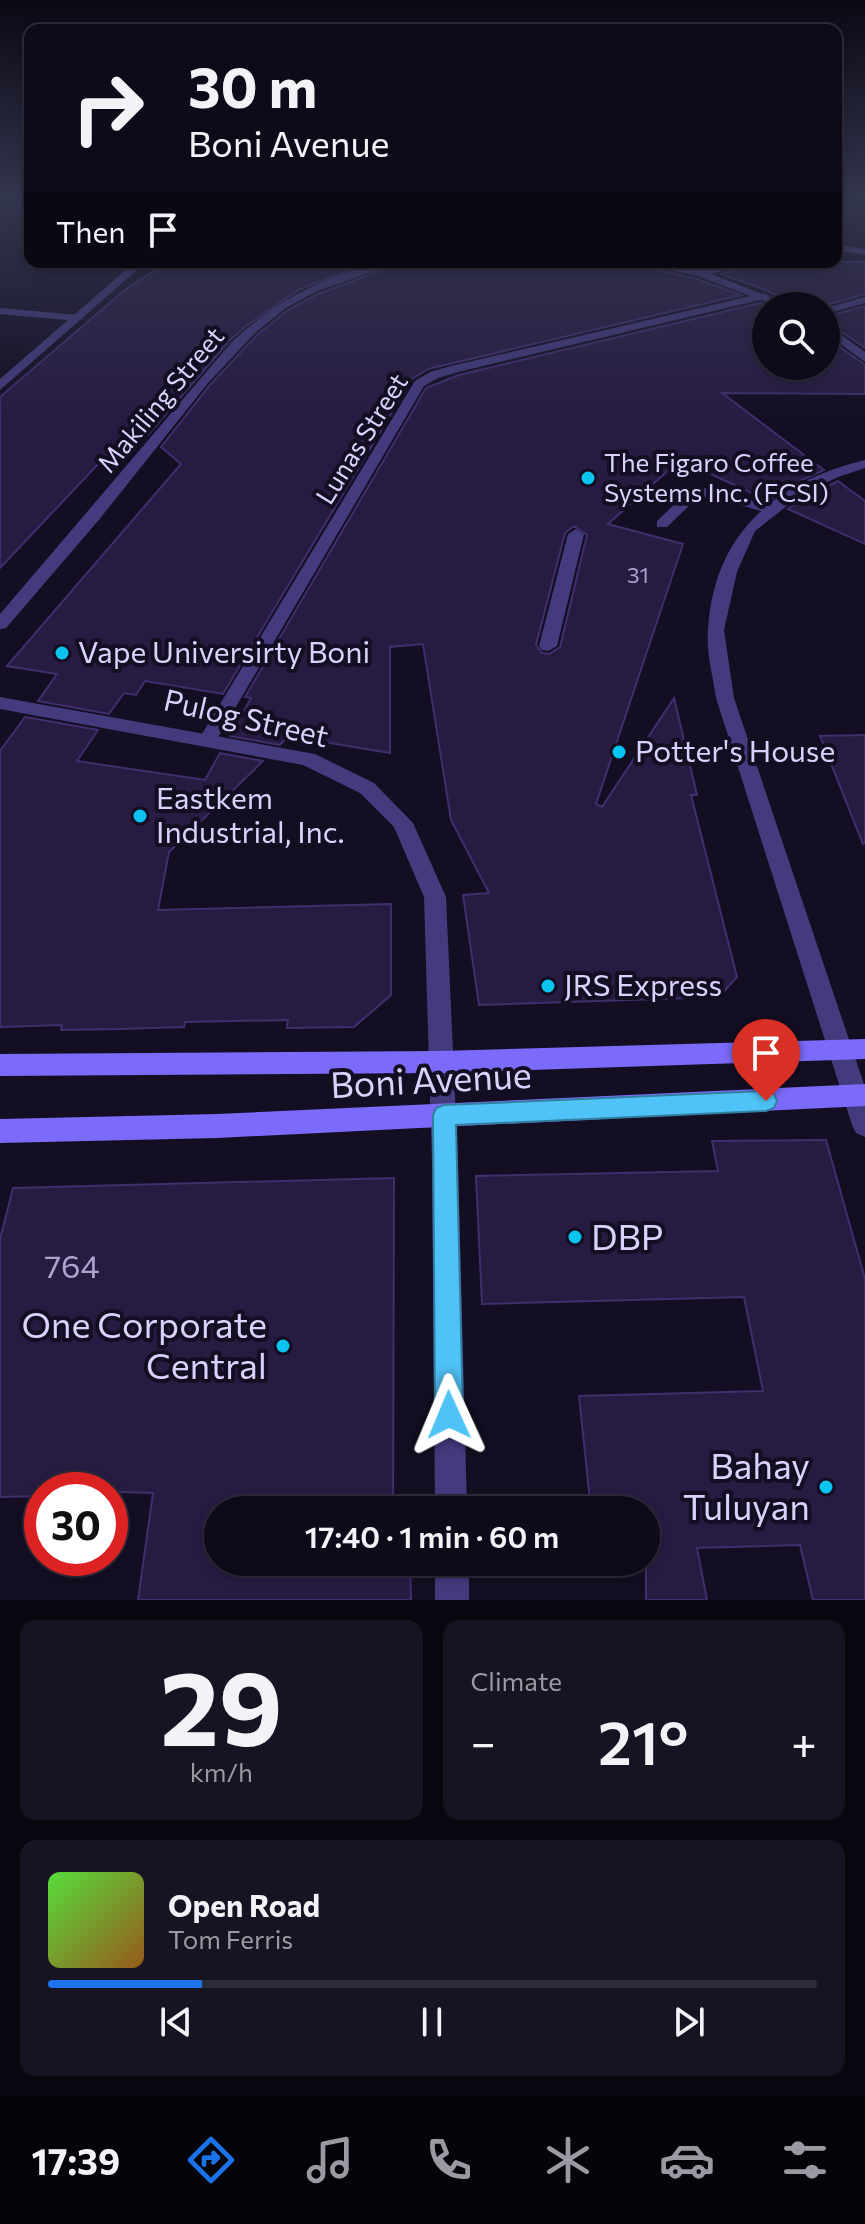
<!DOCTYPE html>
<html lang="en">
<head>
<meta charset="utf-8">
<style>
  :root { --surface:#0e0a1a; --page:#171323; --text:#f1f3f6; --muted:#9b9aa2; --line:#2e2b39; --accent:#1a73e8 }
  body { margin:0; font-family:Commissioner,sans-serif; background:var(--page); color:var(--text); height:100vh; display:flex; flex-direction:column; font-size:30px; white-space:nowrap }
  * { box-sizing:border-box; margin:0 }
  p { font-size:26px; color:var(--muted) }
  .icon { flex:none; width:44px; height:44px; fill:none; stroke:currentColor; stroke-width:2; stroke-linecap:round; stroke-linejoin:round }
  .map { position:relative; height:1600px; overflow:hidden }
  .details { display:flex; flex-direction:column; gap:20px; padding:20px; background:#08060e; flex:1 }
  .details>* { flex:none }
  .hud { position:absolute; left:24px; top:24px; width:818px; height:244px; border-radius:16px; box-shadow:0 4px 12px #0003,0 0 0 2px var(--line); background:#0e0a1a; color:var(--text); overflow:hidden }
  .tools { position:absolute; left:752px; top:292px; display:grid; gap:16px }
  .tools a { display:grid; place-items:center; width:88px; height:88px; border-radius:50%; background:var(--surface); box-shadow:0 4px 12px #0003,0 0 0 2px var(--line); font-size:40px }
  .speed { position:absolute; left:24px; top:1472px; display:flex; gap:16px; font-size:40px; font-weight:700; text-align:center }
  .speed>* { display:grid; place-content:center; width:104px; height:104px; border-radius:50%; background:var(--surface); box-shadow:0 4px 12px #0003,0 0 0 2px var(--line); line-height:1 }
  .speed .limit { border:12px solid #d22; background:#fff; color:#111 }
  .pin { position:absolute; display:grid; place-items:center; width:68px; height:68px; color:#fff; margin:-82px -34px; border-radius:50% 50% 50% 0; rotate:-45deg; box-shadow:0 0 8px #0007 }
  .pin .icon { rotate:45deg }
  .me { position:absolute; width:88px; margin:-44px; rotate:359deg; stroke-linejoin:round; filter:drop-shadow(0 0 6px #0008) }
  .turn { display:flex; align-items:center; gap:28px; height:168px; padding:0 32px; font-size:36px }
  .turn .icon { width:104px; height:104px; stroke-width:2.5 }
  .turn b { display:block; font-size:56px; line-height:68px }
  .then { display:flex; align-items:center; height:76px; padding:0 32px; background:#0003; gap:16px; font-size:30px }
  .big { font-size:60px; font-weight:600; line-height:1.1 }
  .details .card { flex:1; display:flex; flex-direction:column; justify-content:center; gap:12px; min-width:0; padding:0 28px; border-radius:16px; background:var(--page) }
  .details .dial { align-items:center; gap:0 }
  .dial b { font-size:104px; line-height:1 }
  .song { display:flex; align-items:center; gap:24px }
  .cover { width:96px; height:96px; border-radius:12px; background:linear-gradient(135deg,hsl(110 70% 55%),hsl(30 70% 35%)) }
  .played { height:8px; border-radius:4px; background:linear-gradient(90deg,var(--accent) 20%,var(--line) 20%) }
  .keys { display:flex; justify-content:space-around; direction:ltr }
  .heat { display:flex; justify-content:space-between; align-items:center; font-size:44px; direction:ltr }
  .details .tiles { flex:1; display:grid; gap:20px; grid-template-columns:1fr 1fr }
  .card:last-child { grid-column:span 2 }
  .trip { position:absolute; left:204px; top:1496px; width:456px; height:80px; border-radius:40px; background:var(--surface); box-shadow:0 4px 12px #0003,0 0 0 2px var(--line); font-weight:600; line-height:80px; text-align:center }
  .tabs { display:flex; height:128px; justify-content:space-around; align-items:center; background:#06040a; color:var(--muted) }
  .tabs .icon { width:56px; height:56px }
  .tabs .active { color:var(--accent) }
  .tabs b { font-size:36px; color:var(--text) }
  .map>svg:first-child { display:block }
  .building { fill:#271b42; stroke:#402e6d; stroke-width:2; fill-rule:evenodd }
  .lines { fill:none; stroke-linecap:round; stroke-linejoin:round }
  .service { fill:#443b7f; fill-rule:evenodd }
  .minor { fill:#443b7f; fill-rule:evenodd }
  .tertiary { fill:#443b7f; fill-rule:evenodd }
  .secondary { fill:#7c6bfa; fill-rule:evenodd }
  .route { fill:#4fc3f7; stroke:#337fa1; stroke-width:2 }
  .poi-dot { fill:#09c4f1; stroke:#130e22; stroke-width:3 }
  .labels { text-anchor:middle; stroke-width:8; stroke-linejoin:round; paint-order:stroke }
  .far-number-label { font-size:22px; fill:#ada4ce }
  .far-street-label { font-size:26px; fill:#dad1fd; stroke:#130e22 }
  .far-poi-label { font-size:26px; fill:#dad1fd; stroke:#130e22; text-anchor:start }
  .poi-label { font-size:30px; fill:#dad1fd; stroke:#130e22; text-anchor:start }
  .street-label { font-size:30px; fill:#dad1fd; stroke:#130e22 }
  .near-number-label { font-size:32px; fill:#ada4ce }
  .near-street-label { font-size:36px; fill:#dad1fd; stroke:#130e22 }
  .near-poi-label { font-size:36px; fill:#dad1fd; stroke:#130e22; text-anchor:end }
</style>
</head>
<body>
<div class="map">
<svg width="865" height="1600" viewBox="0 0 865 1600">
  <rect width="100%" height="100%" fill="#130e22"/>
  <path class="building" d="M169 262H371L300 289 246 326 229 341 148 435 136 424 0 568V397L127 288Z
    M404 262H624L697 279 741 295 428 369 412 379 223 694 145 681 136 695 124 693 109 714 38 701 57 674 7 666 181 464 161 447 210 385 258 334 288 310 318 294Z
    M758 262H865V294L824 306H796L766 290 721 274Z
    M760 303 769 306H766V366H826V337L865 365V394L722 393 824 470 802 480 769 501 680 460 608 524 683 544 596 804 602 807 674 698 697 795H691L737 977 719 997 479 1005 463 895 489 893 451 820 423 644 390 647V753L288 736 280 745 230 736 251 698 245 697 426 388 459 375ZM574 526 587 535 560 647 549 654 542 653 536 645 565 533Z
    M865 306V348L826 321V317Z
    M838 481 865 501V544L788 509 803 498Z
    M25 717 98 730 77 761 205 780 220 753 263 761 169 852 158 910 391 904V995L354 1027 287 1028 288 1020 185 1022 184 1027 120 1029 61 1030 62 1025 0 1027V751Z
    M865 735V843L863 844 820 736Z
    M826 1140 865 1279V1600H813L800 1545 697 1548 707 1600H646V1510H591L579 1396 763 1391 744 1297 482 1304 476 1176 718 1171 712 1141Z
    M394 1178 393 1510H218V1562H410L411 1600H138L153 1493 42 1490V1496L0 1497V1239L13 1188Z"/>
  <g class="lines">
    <path class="service" d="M764 293 769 296 768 298 458 372 438 378 424 386 217 739 215 743H201L199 739 415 381 430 372 451 366Z
      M0 308 78 315 84 318 78 321 0 314Z
      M709 487 776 507 778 510 771 514 709 496 695 500 667 527H657V521L685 494Z
      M576 529 584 534 557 646 548 651 542 650 539 646 568 534Z"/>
    <path class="minor" d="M836 244 865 249V255L836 250Z
      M383 262H401L317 291 286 308 256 332 208 383 98 521 6 628 0 629V614L231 343C275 301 324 276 383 262Z
      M627 262C651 262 674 268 698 269 716 270 736 262 755 262L711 274 793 306H777L698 276Z
      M865 297V303L826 314V308Z
      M826 324 865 352V362L826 333Z
      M865 460V468L838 477 801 495 755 531 737 572 724 630 734 698 865 1087V1137L856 1133 852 1125 716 698C713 676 706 653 708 631 713 534 775 482 865 460Z
      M0 697 315 754 374 783 413 823 446 897 458 1163 467 1510H435L432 1163 424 897 394 827 360 793 303 765 0 709Z
      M435 1562H469V1600H435Z"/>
    <path class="tertiary" d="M135 262H146L0 390V379Z"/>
    <path class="secondary" d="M865 1039V1059L440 1073 0 1076V1054L440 1051Z
      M865 1084V1106L217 1138 0 1143V1119L217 1114Z"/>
  </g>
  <linearGradient id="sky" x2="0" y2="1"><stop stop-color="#0a0813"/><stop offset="0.47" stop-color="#33364f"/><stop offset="1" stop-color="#33364f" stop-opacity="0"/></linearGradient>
  <rect width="865" height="422" fill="url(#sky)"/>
  <path class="route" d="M766 1091 774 1094 777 1101 774 1108 766 1111 456 1125 463 1415 459 1425 449 1430 439 1425 435 1415 433 1115 436 1108 444 1105Z"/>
  <g class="poi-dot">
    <circle cx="588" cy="478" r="8"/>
    <circle cx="62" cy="653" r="8"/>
    <circle cx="619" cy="752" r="8"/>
    <circle cx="140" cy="816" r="8"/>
    <circle cx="548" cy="986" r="8"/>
    <circle cx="575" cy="1237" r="8"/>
    <circle cx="283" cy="1346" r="8"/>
    <circle cx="826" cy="1487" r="8"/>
  </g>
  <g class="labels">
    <g class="far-number-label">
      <text x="638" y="583">31</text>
    </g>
    <g class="far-street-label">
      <text transform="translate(161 400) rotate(-50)" y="9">Makiling Street</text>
      <text transform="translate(362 439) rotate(-58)" y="9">Lunas Street</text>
    </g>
    <g class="far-poi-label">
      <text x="604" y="472">The Figaro Coffee<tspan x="604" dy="30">Systems Inc. (FCSI)</tspan></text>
    </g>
    <g class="poi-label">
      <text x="78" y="663">Vape Universirty Boni</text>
      <text x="635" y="762">Potter's House</text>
      <text x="156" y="809">Eastkem<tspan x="156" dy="34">Industrial, Inc.</tspan></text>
      <text x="564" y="996">JRS Express</text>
    </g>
    <g class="street-label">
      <text transform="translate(246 719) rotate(13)" y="10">Pulog Street</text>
    </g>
    <g class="near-number-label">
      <text x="72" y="1278">764</text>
    </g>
    <g class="near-street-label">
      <text transform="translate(431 1080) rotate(-3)" y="13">Boni Avenue</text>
    </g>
    <g class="near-poi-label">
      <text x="591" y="1250" text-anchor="start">DBP</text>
      <text x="267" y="1338">One Corporate<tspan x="267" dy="41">Central</tspan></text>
      <text x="810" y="1479">Bahay<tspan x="810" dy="41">Tuluyan</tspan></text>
    </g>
  </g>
</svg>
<div class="tools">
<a><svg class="icon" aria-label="search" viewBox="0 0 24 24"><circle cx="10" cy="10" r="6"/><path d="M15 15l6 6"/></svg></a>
</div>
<div class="speed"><div class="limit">30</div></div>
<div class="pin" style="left:766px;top:1101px;background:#d93025"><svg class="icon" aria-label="arrive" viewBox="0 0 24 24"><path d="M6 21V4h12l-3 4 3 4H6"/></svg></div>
<svg class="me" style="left:449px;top:1415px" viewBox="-20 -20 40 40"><path d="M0-17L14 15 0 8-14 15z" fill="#4fc3f7" stroke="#fff" stroke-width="4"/></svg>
<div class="trip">17:40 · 1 min · 60 m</div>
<div class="hud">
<div class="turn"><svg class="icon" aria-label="right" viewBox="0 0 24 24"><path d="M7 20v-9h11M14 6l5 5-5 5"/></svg><div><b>30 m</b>Boni Avenue</div></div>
<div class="then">Then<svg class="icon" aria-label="arrive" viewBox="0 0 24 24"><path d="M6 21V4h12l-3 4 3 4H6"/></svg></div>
</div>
</div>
<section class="details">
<div class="tiles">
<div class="card dial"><b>29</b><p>km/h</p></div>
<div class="card"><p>Climate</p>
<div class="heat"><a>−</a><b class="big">21°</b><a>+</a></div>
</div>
<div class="card">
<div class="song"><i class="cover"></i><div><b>Open Road</b><p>Tom Ferris</p></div></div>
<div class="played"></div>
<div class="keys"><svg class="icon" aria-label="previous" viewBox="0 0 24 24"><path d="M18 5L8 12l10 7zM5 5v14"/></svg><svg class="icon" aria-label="pause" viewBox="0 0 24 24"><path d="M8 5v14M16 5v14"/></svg><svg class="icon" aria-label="next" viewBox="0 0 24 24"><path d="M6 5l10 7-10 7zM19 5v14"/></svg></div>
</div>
</div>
</section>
<nav class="tabs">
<b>17:39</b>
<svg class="icon active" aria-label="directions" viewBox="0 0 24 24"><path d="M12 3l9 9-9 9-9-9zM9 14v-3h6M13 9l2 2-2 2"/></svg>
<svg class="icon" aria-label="music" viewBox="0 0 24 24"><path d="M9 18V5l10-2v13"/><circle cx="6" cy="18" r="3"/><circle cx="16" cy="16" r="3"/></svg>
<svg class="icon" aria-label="phone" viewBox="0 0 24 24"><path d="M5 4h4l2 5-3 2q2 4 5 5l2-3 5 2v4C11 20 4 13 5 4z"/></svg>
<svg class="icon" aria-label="climate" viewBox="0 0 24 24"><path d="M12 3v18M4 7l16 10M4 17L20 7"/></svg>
<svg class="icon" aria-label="car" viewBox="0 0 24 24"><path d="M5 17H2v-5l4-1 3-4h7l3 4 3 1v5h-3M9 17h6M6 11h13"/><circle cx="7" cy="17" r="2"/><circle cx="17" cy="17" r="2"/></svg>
<svg class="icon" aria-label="filters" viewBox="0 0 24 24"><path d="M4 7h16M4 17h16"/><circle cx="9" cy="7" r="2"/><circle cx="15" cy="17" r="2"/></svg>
</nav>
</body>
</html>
